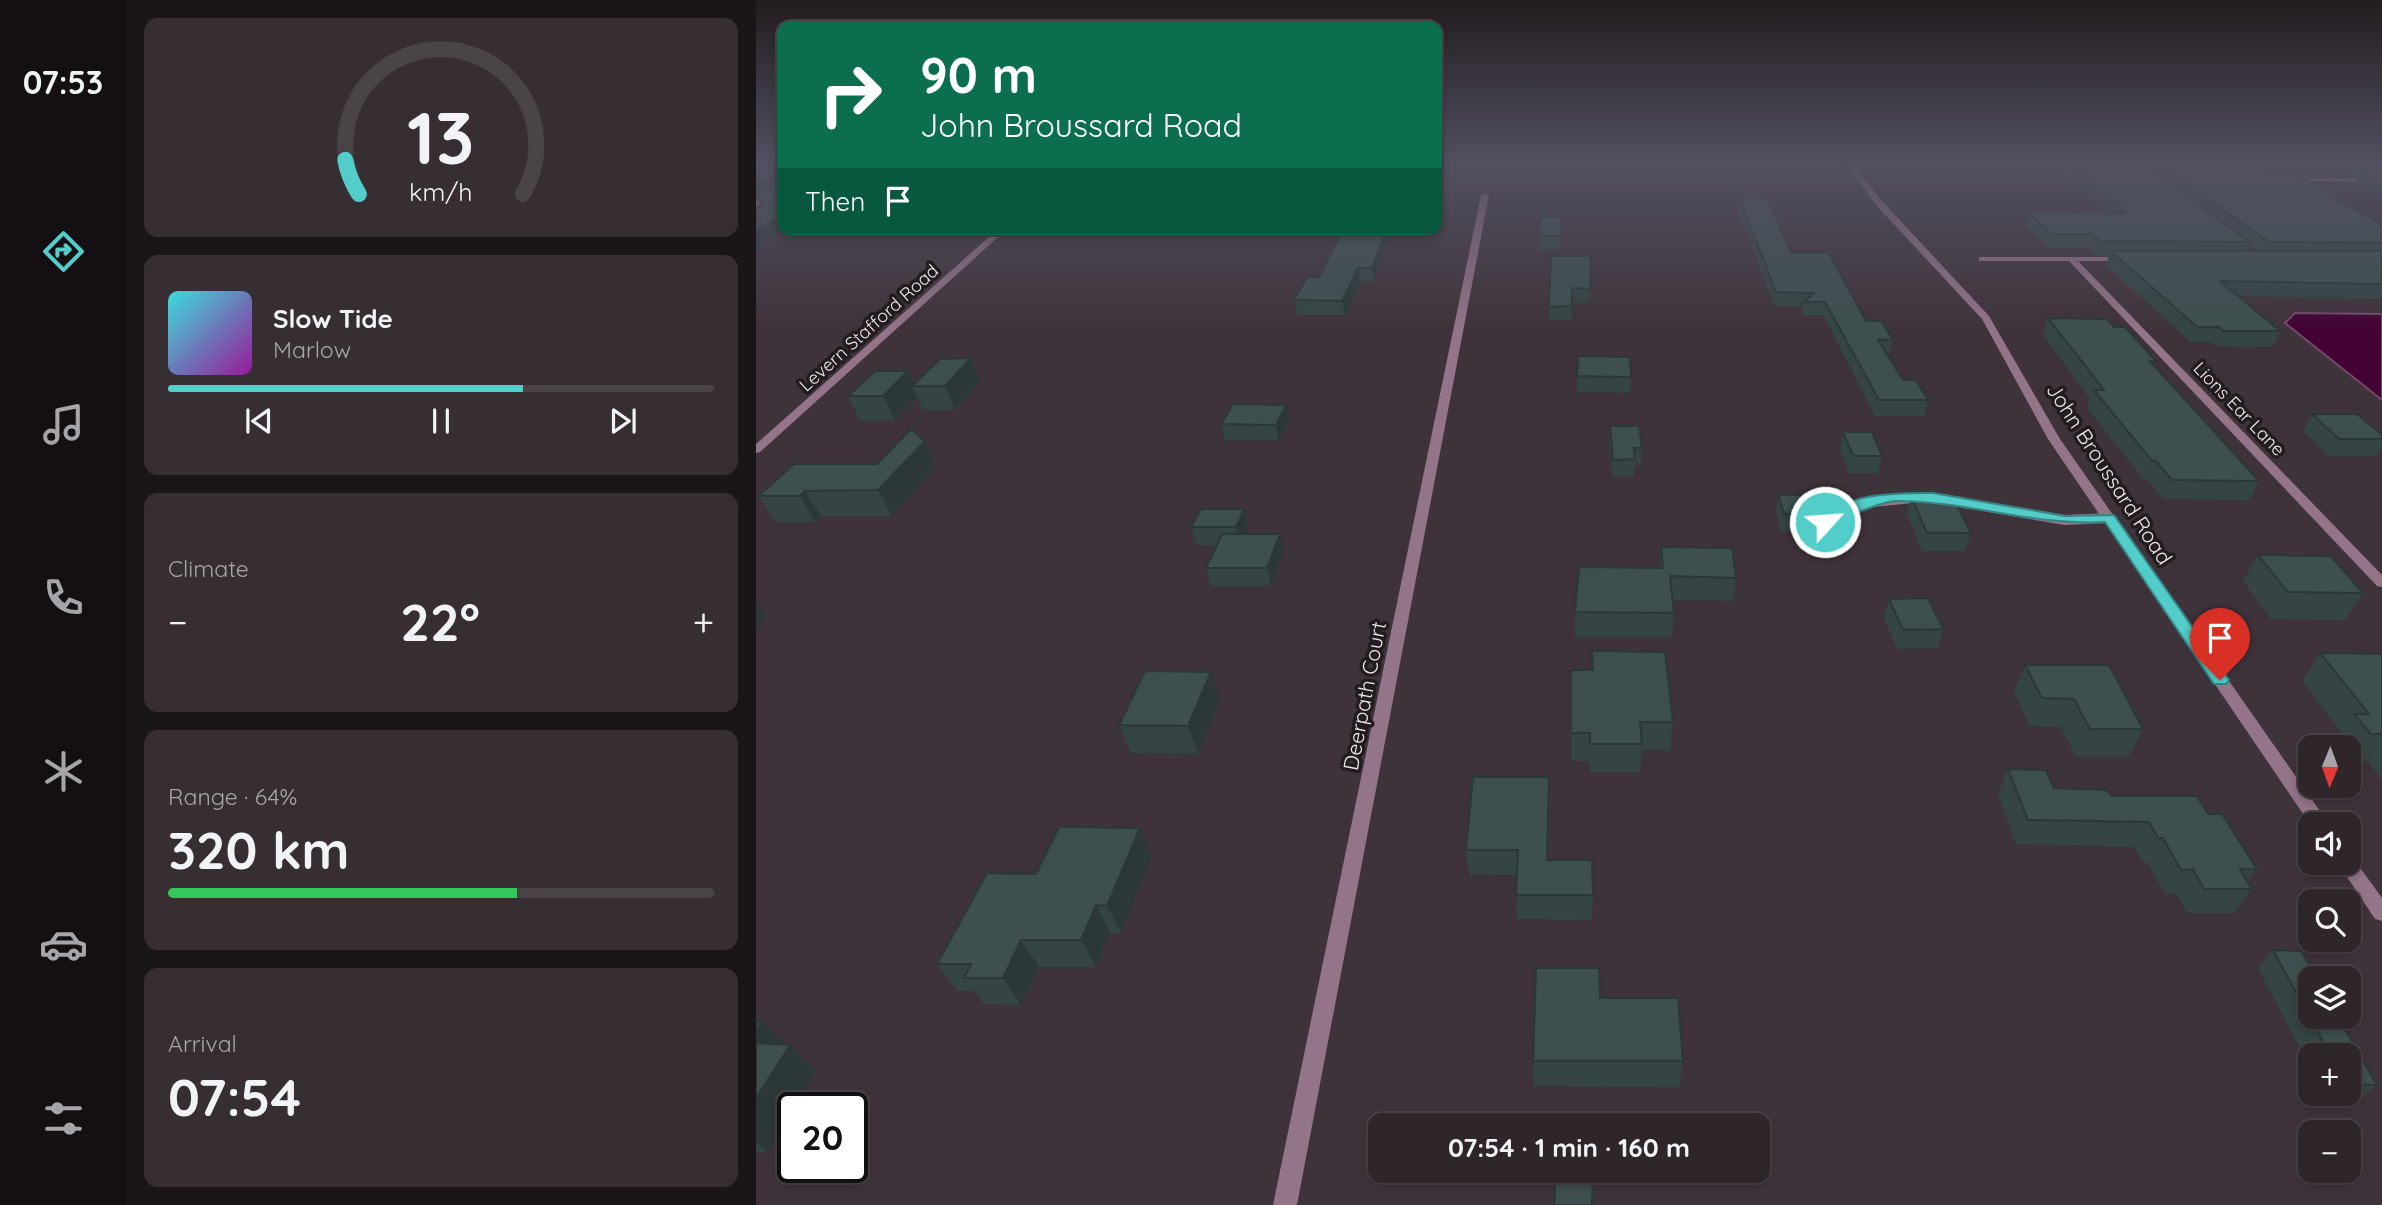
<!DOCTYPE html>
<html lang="en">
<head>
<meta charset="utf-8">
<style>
  :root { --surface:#2f262c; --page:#372e34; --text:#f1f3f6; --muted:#a7a5a9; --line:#4a4348; --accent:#53cdc9 }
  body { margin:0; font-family:Quicksand,sans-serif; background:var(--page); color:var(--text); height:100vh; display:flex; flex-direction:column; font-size:26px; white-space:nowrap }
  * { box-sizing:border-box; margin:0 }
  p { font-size:23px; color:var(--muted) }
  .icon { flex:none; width:38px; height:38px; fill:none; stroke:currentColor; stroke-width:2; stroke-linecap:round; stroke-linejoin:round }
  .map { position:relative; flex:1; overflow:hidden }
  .panel { display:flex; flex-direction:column; gap:18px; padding:18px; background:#1a1518; width:630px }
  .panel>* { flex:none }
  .guide { position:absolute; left:21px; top:21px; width:665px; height:214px; border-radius:14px; box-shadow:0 4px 10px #0003,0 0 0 2px var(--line); background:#0b6e4f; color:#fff; overflow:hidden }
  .needle { width:46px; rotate:181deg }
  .buttons { position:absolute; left:1542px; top:735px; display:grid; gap:14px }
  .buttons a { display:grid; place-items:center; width:63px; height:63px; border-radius:14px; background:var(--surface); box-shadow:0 4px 10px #0003,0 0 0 2px var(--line); font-size:35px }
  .speed { position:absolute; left:21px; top:1092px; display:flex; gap:14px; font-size:35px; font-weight:700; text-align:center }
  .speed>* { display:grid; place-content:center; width:91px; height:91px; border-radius:50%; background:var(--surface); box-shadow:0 4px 10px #0003,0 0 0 2px var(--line); line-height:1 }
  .speed .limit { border:4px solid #111; border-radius:10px; background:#fff; color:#111 }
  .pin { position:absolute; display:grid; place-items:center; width:60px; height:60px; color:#fff; margin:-72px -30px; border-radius:50% 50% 50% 0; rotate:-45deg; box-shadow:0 0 7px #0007 }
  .pin .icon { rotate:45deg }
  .me { position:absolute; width:77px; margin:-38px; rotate:64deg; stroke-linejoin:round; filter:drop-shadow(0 0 5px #0008) }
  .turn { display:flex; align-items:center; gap:24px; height:147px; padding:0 28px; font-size:32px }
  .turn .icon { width:91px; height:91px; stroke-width:2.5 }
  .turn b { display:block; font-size:49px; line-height:60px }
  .then { display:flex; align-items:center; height:66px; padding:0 28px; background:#0003; gap:14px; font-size:26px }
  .big { font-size:52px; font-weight:800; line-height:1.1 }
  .panel .card { flex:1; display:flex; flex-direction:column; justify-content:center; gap:10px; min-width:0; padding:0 24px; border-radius:14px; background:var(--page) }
  .panel .dial { align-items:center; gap:0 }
  .dial svg { height:182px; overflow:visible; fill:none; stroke:var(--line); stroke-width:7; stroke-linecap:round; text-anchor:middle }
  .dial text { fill:var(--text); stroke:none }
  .song { display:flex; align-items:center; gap:21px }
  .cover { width:84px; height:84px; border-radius:10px; background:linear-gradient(135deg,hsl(180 70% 55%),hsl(300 70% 35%)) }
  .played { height:7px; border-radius:4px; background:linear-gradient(90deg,var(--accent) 65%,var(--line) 65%) }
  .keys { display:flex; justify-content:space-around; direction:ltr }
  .heat { display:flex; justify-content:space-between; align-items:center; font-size:38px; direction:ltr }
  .charge { height:10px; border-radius:5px; background:linear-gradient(90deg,#34c759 64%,var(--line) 0) }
  .trip { position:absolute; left:612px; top:1113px; width:402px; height:70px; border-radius:14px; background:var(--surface); box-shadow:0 4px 10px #0003,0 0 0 2px var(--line); font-weight:800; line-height:70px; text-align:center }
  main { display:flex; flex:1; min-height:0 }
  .tabs { display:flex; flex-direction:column; width:126px; justify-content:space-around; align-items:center; background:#130f12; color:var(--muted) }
  .tabs .icon { width:49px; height:49px }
  .tabs .on { color:var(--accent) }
  .tabs b { font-size:32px; color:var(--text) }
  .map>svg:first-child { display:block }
  .water { fill:#420334; stroke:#76476b; stroke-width:2 }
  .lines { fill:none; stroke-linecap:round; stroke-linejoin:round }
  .service-far1 { stroke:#937488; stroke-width:5 }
  .service { stroke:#937488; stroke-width:10 }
  .minor { fill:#937488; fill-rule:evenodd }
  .wall { fill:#344544; fill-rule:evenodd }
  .shaded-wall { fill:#2b3837 }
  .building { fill:#3d504f; stroke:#2b3837; stroke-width:2 }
  .route { fill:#53cdc9; stroke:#368583; stroke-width:2 }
  .labels { text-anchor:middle; stroke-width:7; stroke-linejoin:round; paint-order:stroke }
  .far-street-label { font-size:18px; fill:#eee6eb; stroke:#221c20 }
  .street-label { font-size:21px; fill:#eee6eb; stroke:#221c20 }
</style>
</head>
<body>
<main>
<nav class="tabs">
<b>07:53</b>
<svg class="icon on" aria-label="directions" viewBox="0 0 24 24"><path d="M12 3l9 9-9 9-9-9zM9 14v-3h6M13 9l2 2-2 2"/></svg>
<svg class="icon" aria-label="music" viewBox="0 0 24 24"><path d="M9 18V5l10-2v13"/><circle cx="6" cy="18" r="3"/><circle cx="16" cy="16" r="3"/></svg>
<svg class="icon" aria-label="phone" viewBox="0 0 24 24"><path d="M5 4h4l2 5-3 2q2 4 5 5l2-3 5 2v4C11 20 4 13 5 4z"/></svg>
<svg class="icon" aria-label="climate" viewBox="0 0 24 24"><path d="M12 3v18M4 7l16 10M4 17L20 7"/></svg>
<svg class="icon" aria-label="car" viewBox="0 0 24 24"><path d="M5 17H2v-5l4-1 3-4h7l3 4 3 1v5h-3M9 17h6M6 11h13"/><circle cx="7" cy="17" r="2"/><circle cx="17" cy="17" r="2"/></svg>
<svg class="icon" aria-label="filters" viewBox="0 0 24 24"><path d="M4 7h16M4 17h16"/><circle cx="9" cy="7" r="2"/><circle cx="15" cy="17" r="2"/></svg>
</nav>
<section class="panel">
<div class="card dial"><svg viewBox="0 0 100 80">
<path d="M14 69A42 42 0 1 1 86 69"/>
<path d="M14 69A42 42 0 0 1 8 54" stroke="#53cdc9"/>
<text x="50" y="56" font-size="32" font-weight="700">13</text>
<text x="50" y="72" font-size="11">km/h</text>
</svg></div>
<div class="card">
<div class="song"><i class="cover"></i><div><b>Slow Tide</b><p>Marlow</p></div></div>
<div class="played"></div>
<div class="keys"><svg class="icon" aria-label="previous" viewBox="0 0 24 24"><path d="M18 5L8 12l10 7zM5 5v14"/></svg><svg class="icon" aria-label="pause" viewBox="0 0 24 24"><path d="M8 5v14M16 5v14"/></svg><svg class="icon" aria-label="next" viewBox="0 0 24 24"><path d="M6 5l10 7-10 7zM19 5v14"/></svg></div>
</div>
<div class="card"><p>Climate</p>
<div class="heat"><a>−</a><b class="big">22°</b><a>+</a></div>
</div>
<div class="card"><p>Range · 64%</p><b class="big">320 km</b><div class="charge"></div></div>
<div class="card"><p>Arrival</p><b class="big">07:54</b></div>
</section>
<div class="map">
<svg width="1626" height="1205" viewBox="0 0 1626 1205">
  <rect width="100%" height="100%" fill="#3f333b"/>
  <path class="water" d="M1539 313 1626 314V400L1529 323Z"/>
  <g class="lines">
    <path class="service-far1" d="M1072 161 1092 162"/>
    <path class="service" d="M1186 499 1309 520 1353 518
      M1069 522 1116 502 1167 497"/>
    <path class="minor" d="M1088 161H1095L1126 201 1233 316 1304 439 1573 824H1554L1292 439 1226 319 1120 205Z
      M1527 178H1626V182L1529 181Z
      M26 188V193L0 206V201Z
      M729 193 733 195 541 1205H517L725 195Z
      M242 229H251L4 452 0 453V444Z
      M1223 257H1372V261H1322L1626 575V587L1621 586 1313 261H1223Z
      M1592 856 1597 858 1626 898V921L1619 919 1585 868 1582 863H1592Z"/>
  </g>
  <path class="wall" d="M808 161H846V163H808Z
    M1292 161H1552L1542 176 1626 225V299L1482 296 1524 331 1517 347 1460 346 1456 342H1435L1350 265 1353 255H1339L1331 248H1291L1268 225 1272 212H1353ZM1399 174H1411L1408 181ZM1492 245 1501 251H1490Z
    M1556 161H1626V199L1599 185 1603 176 1582 175Z
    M983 197 1035 253 1110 321 1137 339 1133 354H1131L1147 380 1172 400 1168 416H1119L1067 315 1046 316 1047 306H1018L982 209Z
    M805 217V250H783V236Z
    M635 236 618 282H604L589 315H541L538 300Z
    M835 269 833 302H816V320H793V307Z
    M1292 318 1358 327 1400 361 1398 365 1503 481 1493 500 1407 499 1392 480H1388L1331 408 1334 399 1287 335Z
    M215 358 224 382 199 410H167L161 397 139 420 104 421 92 396 152 371 158 384Z
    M821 376 875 377 874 393 821 392Z
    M530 405 533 421 523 441 469 440 465 424Z
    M1556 414 1626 435V447L1621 456H1573L1547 431Z
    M854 426 886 448 885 465H879L878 476 857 477 853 443Z
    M1087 432 1126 456 1122 473H1093L1084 449Z
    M121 464 180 466 136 516H65L59 522H19L3 496Z
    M1022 495 1060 514 1057 532H1025L1020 512Z
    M1155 497 1215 533 1209 551H1166L1151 514Z
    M492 526 489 534 528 552 515 586H455L450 568 460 545H441L435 527Z
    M905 547 980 578 977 601 917 600 918 613 916 637H819V612L904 568Z
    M1502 555 1607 593 1589 620 1515 619 1487 581Z
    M1133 599 1187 629 1182 648 1141 649 1128 618Z
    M836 651 917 722 914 750H886L884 772H834L833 761H815V670H836Z
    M1564 653 1626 654V780L1612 762H1594L1592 761V747H1582L1578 742 1585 732 1546 681Z
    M1269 665 1387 729 1372 757H1320L1305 727 1274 726 1258 692Z
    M464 700 442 754 375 753 363 725Z
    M1252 769 1298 788 1355 796 1452 814 1501 869 1491 882 1496 889 1478 913H1431L1421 894H1409L1392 863 1387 862 1378 847 1260 844 1242 794Z
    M793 777 792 860 837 895 836 920 761 919 760 895 761 875 713 874 710 850Z
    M396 856 365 933H354L340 967H283L265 1005 228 1004 218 991H201L181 964 280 874Z
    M1517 950 1592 1055H1554V1067L1502 968Z
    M0 1022 61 1070 11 1152H0Z
    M777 1061H927L923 1087 778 1086Z
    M1592 1084 1621 1085 1601 1102 1571 1100 1568 1094H1592Z"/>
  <path class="shaded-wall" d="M22 174 26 183 0 194V183Z
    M26 215V229H30L0 248V230Z
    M631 229H634L635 236 618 282 616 268Z
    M602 268 604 282 589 315 586 301Z
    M215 358 224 382 199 410 189 386Z
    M152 371 159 386H156L161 397 139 420 127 396Z
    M530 405 533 421 523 441 520 425Z
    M169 441 180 466 136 516 122 490Z
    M49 491 65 516 59 522 44 496Z
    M488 509 492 526 484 545 480 527Z
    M524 534 528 552 515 586 511 568Z
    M0 601 11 617 0 629Z
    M455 672 464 700 442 754 432 726Z
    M793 777V802L791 885V860Z
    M384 828 396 856 365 933 351 906Z
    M340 905 354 933 340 967 325 940Z
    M265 940 283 967 265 1005 247 978Z
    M6 1022 33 1047 34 1045 61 1070 38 1108H37V1110L11 1152 0 1143V1031Z"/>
  <path class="building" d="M0 161H26V215L0 230V208L6 205 0 193 21 183 22 174 0 183Z
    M1310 161H1381L1494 242 1343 241 1336 234H1295L1272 212 1370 213 1366 209H1368Z
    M1398 161H1550L1549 163 1399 162Z
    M1584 161H1626V164L1587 163Z
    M1412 171 1544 172 1542 176 1626 225V243L1513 242Z
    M1605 172H1626V184Z
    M983 197H1011L1035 253H1073L1110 321H1125L1137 339 1122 340 1147 380H1160L1172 400H1123L1069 302H1048L1058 293 1020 292Z
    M784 217H805V236H783Z
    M587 229H631L616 268H602L586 301 538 300 551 277H563Z
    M1355 251H1626V284L1464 281 1524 331H1467L1463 327H1441Z
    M795 256H835L834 289 816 288V306L793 307Z
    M1292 318 1351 319 1358 327H1369L1400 361H1394L1503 481 1416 480 1400 461H1396L1338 390H1348Z
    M822 356 874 357 875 377 821 376Z
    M215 358 189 386H156L184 359Z
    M119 371H152L127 396H92Z
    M477 404 530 405 520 425 465 424Z
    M1556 414H1601L1626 435V439H1583Z
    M854 426H883L886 448H878L879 459 857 460Z
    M155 429 169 441 122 490 49 491 44 496H3L38 464H121Z
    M1087 432H1116L1126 456H1097Z
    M1022 495H1054L1060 514H1028Z
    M1155 497H1197L1215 533H1171Z
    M445 509H488L480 527H435Z
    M466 534H524L511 568H450Z
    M905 547 976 548 980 578 914 576 918 613 819 612 823 567 907 568Z
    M1502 555 1575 556 1607 593 1532 592Z
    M1172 598 1187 629 1147 630 1133 599Z
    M836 651 909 652 917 722H884L886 744H834V733H815V670H837Z
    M1564 653 1626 654V734H1615L1598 714H1613Z
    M1269 665H1353L1387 729H1334L1318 699 1286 698Z
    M389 671 455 672 432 726 363 725Z
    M1252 769 1290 770 1298 788 1351 790 1355 796H1441L1452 814H1466L1501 869H1484L1496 889H1448L1437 869 1425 870 1407 838H1402L1393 822 1272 820Z
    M717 777H793L791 860H836L837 895H760L762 850H710Z
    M303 827 384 828 351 906 340 905 325 940H265L247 978H208L215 964H181L231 873 280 874Z
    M1517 950 1545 951 1561 978H1554V1017H1582L1621 1085 1592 1084V1055H1574Z
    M780 968H843L844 998H922L927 1061H777Z
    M0 1022H6L0 1031Z
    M0 1043 34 1045 0 1098Z
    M800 1174 837 1176 836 1205H798Z"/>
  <linearGradient id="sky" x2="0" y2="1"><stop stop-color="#231c20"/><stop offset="0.49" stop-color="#525060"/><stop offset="1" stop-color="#525060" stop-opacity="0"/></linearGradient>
  <rect width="1626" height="330" fill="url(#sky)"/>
  <path class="route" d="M1177 493 1309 516 1358 515 1470 675 1473 680 1470 684H1458L1349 522C1278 526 1210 501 1140 501 1117 502 1075 527 1063 525L1061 522C1089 492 1140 493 1177 493Z"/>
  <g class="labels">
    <g class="far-street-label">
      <text transform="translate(113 328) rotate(-42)" y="6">Levern Stafford Road</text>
      <text transform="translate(1483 409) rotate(46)" y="6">Lions Ear Lane</text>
    </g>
    <g class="street-label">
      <text transform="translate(1353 474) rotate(57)" y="7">John Broussard Road</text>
      <text transform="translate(609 696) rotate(-79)" y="7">Deerpath Court</text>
    </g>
  </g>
</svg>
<div class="buttons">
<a><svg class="needle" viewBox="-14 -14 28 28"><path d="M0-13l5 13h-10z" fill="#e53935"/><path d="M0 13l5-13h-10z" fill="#a7a5a9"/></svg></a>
<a><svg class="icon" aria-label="sound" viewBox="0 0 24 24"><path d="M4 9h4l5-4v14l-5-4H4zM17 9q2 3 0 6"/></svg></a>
<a><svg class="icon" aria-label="search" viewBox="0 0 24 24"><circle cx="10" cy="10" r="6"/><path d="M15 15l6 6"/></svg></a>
<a><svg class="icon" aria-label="layers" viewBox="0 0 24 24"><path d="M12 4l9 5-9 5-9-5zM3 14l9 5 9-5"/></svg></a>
<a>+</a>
<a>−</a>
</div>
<div class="speed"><div class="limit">20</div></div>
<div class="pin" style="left:1464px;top:680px;background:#d93025"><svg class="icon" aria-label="arrive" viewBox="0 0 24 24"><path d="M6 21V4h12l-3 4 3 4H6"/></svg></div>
<svg class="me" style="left:1069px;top:522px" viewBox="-20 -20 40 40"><circle r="17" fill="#53cdc9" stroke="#fff" stroke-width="3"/><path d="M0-11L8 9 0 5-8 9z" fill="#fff"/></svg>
<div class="trip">07:54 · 1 min · 160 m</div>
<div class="guide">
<div class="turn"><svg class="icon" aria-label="right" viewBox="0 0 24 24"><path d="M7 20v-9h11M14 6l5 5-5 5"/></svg><div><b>90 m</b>John Broussard Road</div></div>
<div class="then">Then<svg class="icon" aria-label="arrive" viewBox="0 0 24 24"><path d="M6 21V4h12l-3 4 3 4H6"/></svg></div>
</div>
</div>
</main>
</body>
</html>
